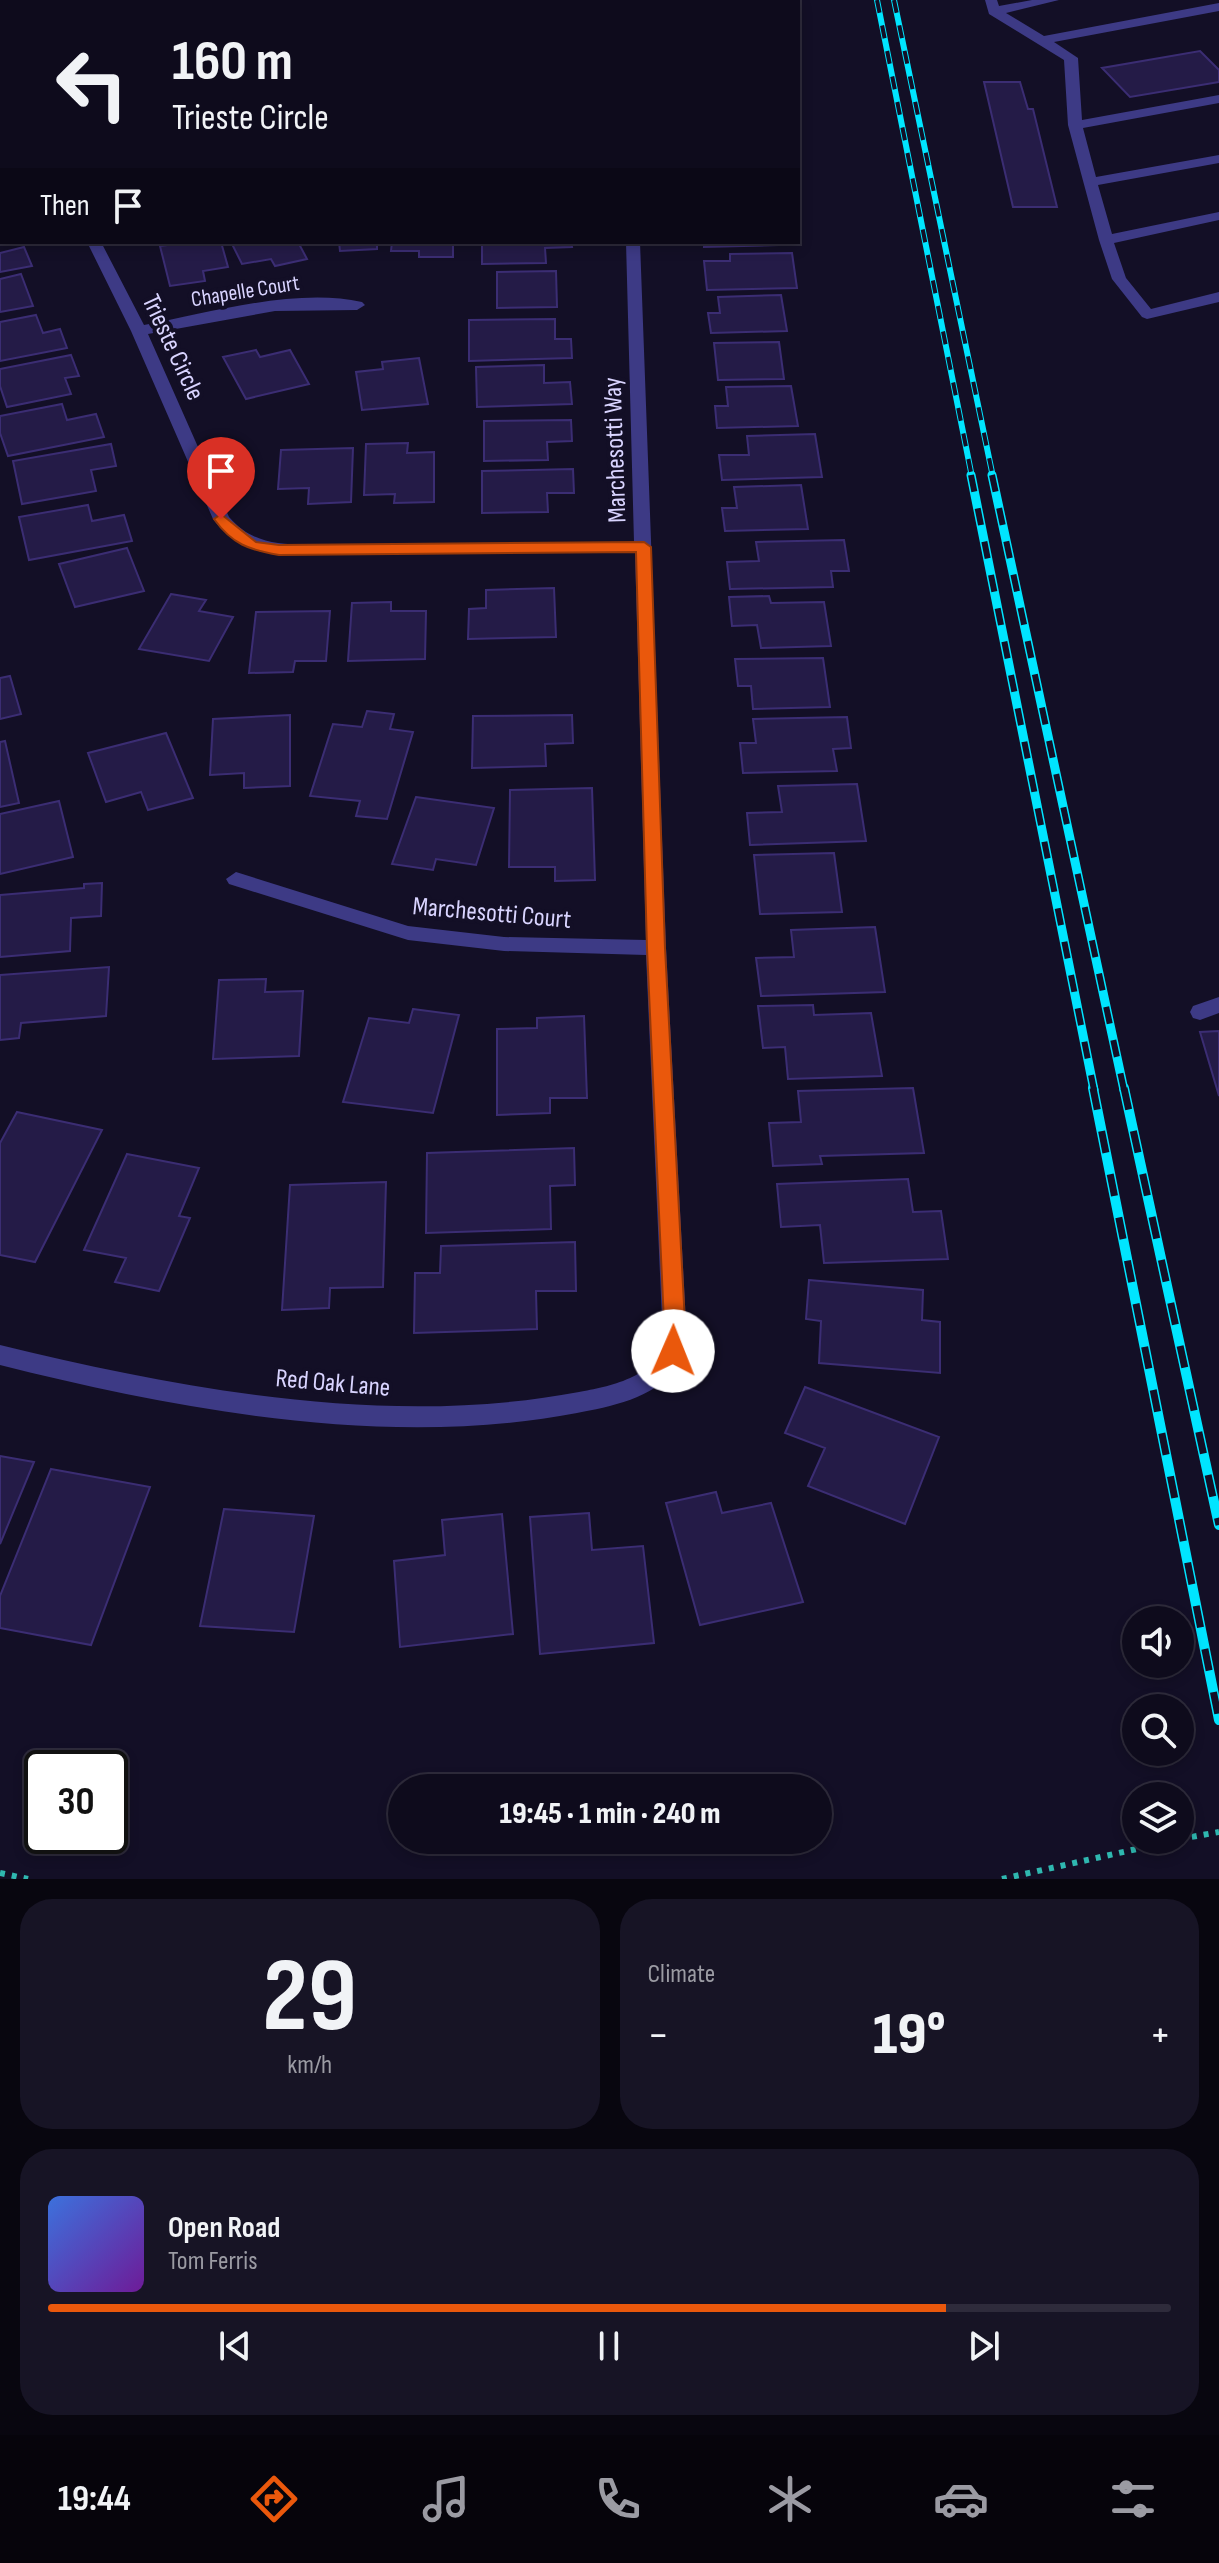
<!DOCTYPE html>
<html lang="en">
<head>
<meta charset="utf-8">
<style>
  :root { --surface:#0e0b1c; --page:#171425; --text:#f1f3f6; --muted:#9b9ba3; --line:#2e2b3b; --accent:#ea580c }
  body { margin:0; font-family:"Sofia Sans Condensed",sans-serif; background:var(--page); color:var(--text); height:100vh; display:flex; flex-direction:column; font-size:30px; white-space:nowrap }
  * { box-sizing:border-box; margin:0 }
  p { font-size:26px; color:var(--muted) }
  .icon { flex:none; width:44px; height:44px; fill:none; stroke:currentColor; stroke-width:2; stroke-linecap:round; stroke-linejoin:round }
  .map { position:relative; height:1879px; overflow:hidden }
  .side { display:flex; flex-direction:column; gap:20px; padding:20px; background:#08060f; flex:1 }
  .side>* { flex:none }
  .hud { position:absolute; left:0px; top:0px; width:800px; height:244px; box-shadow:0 4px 12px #0003,0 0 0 2px var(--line); background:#0e0b1c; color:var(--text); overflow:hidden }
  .fabs { position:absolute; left:1122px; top:1606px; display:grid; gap:16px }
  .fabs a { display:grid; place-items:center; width:72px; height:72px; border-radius:50%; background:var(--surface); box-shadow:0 4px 12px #0003,0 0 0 2px var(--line); font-size:40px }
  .speed { position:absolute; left:24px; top:1750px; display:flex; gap:16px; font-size:40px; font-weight:700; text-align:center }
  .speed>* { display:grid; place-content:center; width:104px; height:104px; border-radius:50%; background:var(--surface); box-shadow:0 4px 12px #0003,0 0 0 2px var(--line); line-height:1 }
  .speed .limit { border:4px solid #111; border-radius:12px; background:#fff; color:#111 }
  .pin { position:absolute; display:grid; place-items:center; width:68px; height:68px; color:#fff; margin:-82px -34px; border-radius:50% 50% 50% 0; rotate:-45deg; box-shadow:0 0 8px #0007 }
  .pin .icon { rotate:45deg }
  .me { position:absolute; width:88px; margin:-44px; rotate:1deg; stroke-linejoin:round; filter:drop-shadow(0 0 6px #0008) }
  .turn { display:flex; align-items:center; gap:28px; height:168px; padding:0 40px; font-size:36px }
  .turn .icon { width:104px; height:104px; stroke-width:2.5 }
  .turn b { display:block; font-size:56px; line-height:68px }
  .then { display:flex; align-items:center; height:76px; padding:0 40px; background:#0003; gap:16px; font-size:30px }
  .big { font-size:60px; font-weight:800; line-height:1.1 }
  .side .tile { flex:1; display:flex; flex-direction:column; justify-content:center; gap:12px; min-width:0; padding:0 28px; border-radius:32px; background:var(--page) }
  .side .dial { align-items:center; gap:0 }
  .dial b { font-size:104px; line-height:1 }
  .song { display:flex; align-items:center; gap:24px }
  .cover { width:96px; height:96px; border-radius:12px; background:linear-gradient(135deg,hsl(220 70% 55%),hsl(280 70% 35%)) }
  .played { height:8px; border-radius:4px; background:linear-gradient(90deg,var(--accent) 80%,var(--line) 80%) }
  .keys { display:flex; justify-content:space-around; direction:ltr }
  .heat { display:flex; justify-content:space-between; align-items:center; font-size:44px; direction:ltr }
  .side .tiles { flex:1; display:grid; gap:20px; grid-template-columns:1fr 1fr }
  .tile:last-child { grid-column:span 2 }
  .trip { position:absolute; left:388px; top:1774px; width:444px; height:80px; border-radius:40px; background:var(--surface); box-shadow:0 4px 12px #0003,0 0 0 2px var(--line); font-weight:800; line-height:80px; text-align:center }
  .tabs { display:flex; height:128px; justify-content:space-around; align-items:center; background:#06040b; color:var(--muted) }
  .tabs .icon { width:56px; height:56px }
  .tabs .on { color:var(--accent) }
  .tabs b { font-size:36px; color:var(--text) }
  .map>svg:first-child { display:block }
  .building { fill:#241b47; stroke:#3b2d73; stroke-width:2 }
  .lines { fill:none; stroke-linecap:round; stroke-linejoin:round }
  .path { stroke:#2fb8b0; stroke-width:6; stroke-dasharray:5 7; stroke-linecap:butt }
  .lane { fill:#3d3a85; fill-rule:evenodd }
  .street { fill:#3d3a85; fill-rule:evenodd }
  .rail-far2-casing { stroke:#00e5ff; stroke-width:6 }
  .rail-far1-casing { stroke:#00e5ff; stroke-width:9 }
  .rail-casing { stroke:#00e5ff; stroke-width:10 }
  .rail-far2 { stroke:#130f26; stroke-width:4; stroke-dasharray:13; stroke-linecap:butt }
  .rail-far1 { stroke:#130f26; stroke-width:6; stroke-dasharray:17; stroke-linecap:butt }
  .rail { stroke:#130f26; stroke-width:7; stroke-dasharray:22; stroke-linecap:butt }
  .route { fill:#ea580c; stroke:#983908; stroke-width:2 }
  .labels { text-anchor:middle; stroke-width:8; stroke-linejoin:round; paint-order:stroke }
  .far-street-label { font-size:22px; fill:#d9d4ff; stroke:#130f26 }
  .street-label { font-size:26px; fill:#d9d4ff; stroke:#130f26 }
</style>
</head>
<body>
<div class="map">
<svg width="1219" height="1879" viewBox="0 0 1219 1879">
  <rect width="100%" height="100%" fill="#130f26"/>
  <path class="building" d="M1200 51 1219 70V82L1130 97 1102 68Z
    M984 82H1020L1028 109H1033L1057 207H1013Z
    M190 242H221L228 267 203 271 205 281 170 286 160 246Z
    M231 242H298L307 259 275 266 271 259 242 264Z
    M339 242H377V249L340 251Z
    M392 242H453V257H419V251H391Z
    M482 242H571L572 247 545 248 546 263 482 264Z
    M704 242H778V245L704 247Z
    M24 247 32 266 0 272V253Z
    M792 253 797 288 707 290 704 261H730V254Z
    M556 271 557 307 497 308V272Z
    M21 274 33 306 0 312V279Z
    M781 295 787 331 711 333 708 313H720L718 297Z
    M36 315 43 333 60 329 67 348 0 361V322Z
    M555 319V339H571L572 358 469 361V320Z
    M779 342 784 379 718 380 714 343Z
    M256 350 260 357 290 350 309 384 246 399 223 357Z
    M71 355 79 376 65 378 71 394 7 407 0 386V369Z
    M419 358 428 404 362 410 356 372 383 369 382 362Z
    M544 365V383L570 382 572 404 477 407 476 367Z
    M791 386 798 426 717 428 715 406H728L726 387Z
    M62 404 67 420 96 414 104 437 8 456 0 433V416Z
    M571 420 572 441 547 442 548 460 484 461V421Z
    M815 434 822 477 722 480 719 455H749L747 436Z
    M408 443 407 453 434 452V502L394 503 395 494 364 495 366 444Z
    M111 444 116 466 91 470 96 491 22 504 13 461Z
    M353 448 351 502 308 504 309 488 278 489 281 450Z
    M573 469 574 493H547L548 512 482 513V471Z
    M801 485 808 529 725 531 722 508H737L734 487Z
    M88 505 92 521 124 515 132 541 29 560 19 517Z
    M844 540 849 571H831L833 587 730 589 727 562 759 561 756 542Z
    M127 548 144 591 75 607 59 564Z
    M554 588 556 637 468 639 469 609 486 608V590Z
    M171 594 206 600 199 611 233 617 209 661 139 649Z
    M769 596 771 603 824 602 831 646 761 648 757 625 732 626 729 597Z
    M391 602V611H426L425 659 348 661 352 603Z
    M330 611 326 661H295L293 672 249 673 256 612Z
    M823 658 830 707 753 709 751 686H738L735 659Z
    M10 676 21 714 0 719V678Z
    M367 711 394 714 390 729 413 732 387 819 356 816 360 801 310 796 333 724 362 727Z
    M290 715V786L244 788V773L210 775 213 719Z
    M572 715 573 743 545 744 546 766 472 768 473 716Z
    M847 717 851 748 833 749 837 771 743 773 740 743H756L753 719Z
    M166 733 193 798 148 810 141 792 106 802 88 753Z
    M5 741 19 803 0 807V742Z
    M857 784 866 841 750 845 747 813 782 812 778 786Z
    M592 788 595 880 555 881V867H509L510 790Z
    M416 797 494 808 476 865 436 859 433 870 392 864Z
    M59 801 73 857 0 874V814Z
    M834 853 842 912 760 914 754 855Z
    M102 883 101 916 71 918 70 951 0 957V895L84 888V884Z
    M875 927 885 992 761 996 756 958 794 957 791 930Z
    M109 967 106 1016 21 1023 19 1038 0 1040V975Z
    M266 979 265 992 303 991 299 1056 213 1059 219 980Z
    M813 1005 814 1015 871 1013 882 1076 788 1079 785 1047 763 1048 758 1006Z
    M413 1009 459 1015 433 1113 343 1102 369 1018 409 1023Z
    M584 1016 587 1098H550V1113L497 1115V1029L537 1028V1018Z
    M1219 1031V1096L1200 1032Z
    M913 1088 924 1153 820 1156 822 1164 773 1166 769 1123 801 1122 798 1091Z
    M17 1112 102 1130 35 1262 0 1255V1143Z
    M574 1148 575 1185 550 1186 551 1229 426 1233 427 1153Z
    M127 1154 199 1168 179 1216 190 1218 159 1291 115 1282 126 1258 84 1250Z
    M908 1179 913 1212 941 1211 948 1259 824 1263 820 1225 781 1227 777 1184Z
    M386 1182 383 1287 330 1288 329 1308 282 1310 290 1185Z
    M575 1242 576 1291H536L537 1329 414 1333 415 1273H440L441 1246Z
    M809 1280 923 1290 922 1320 940 1322V1373L819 1363 821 1321 806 1319Z
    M805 1387 939 1437 905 1524 808 1486 825 1448 785 1433Z
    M0 1456 34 1462 0 1544Z
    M51 1469 150 1487 91 1645 0 1628V1596Z
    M716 1492 722 1513 771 1503 803 1602 700 1625 666 1503Z
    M224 1509 314 1516 294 1632 200 1626Z
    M589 1513 592 1550 643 1546 654 1643 540 1654 530 1517Z
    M502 1514 513 1634 400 1647 394 1561 445 1555 442 1520Z"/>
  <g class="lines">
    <path class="path" d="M1180 1839 1219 1832
      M0 1873 28 1879
      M1002 1879 1177 1840"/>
    <path class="lane" d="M985 0H997L999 6 1032 0H1059L1006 13 1044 36 1219 3V11L1054 42 1078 58 1082 120 1219 95V103L1083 128 1096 177 1219 155V163L1098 185 1112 234 1219 212V220L1114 243 1126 278 1151 309 1219 292V302L1147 319 1142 317 1112 279 1099 240 1068 125 1064 60 989 14Z
      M1219 997V1013L1200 1020 1193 1018 1190 1012 1193 1006Z"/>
    <path class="street" d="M611 0H623V2H611Z
      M87 242H101L144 325C209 313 296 287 362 302L365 305 357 310 275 311 148 334 229 517C251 542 274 544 306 545L634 542 626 242H640L666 948 686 1323C686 1340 685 1354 675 1369 655 1398 609 1407 577 1413 389 1449 184 1411 0 1365V1345C185 1390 389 1428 579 1392 607 1387 658 1377 663 1342L646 955 504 951 408 940 229 884 226 879 236 872 408 926 504 937 646 940 635 552 292 555C260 554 233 546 213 519L131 331Z"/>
    <defs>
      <path id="rail-far2" d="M877 0 972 477
        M894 0 993 477"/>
      <path id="rail-far1" d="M971 475 1094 1090
        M992 475 1124 1090"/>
      <path id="rail" d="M1093 1088 1219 1720
        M1124 1088 1219 1525"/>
    </defs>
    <use href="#rail-far2" class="rail-far2-casing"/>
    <use href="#rail-far1" class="rail-far1-casing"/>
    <use href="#rail" class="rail-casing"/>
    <use href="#rail-far2" class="rail-far2"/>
    <use href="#rail-far1" class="rail-far1"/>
    <use href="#rail" class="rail"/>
  </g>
  <path class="route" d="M221 514 256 542 279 545 644 542 651 547 665 948 685 1323 681 1358 673 1360 666 1358 663 1351 664 1323 647 948 636 552 279 555C249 550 232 544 214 519Z"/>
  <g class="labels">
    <g class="far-street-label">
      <text transform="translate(245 290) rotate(-9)" y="8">Chapelle Court</text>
    </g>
    <g class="street-label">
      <text transform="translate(174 347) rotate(65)" y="9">Trieste Circle</text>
      <text transform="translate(614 450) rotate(-92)" y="9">Marchesotti Way</text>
      <text transform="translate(492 912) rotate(5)" y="9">Marchesotti Court</text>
      <text transform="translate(333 1382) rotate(5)" y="9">Red Oak Lane</text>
    </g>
  </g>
</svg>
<div class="fabs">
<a><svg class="icon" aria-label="sound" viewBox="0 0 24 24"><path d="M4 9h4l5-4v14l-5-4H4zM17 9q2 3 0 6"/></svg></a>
<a><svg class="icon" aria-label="search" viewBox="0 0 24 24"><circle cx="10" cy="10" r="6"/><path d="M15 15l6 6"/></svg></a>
<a><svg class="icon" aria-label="layers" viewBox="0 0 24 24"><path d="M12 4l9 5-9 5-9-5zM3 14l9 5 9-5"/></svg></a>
</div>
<div class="speed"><div class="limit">30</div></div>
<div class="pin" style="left:221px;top:519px;background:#d93025"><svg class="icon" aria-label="arrive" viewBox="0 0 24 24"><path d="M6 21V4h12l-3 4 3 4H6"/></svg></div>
<svg class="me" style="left:673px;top:1351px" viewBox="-20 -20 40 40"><circle r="19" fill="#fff"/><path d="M0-13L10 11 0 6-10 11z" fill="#ea580c"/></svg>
<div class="trip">19:45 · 1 min · 240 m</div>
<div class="hud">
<div class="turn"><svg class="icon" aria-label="left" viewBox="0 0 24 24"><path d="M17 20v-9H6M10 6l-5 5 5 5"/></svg><div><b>160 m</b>Trieste Circle</div></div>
<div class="then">Then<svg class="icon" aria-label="arrive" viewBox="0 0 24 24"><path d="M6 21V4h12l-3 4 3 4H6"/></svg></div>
</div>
</div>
<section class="side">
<div class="tiles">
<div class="tile dial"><b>29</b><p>km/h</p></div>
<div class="tile"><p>Climate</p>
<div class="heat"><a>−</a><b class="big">19°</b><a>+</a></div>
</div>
<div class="tile">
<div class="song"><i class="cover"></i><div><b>Open Road</b><p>Tom Ferris</p></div></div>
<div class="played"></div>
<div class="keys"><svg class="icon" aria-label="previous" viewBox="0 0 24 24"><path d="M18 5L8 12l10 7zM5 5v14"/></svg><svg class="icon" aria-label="pause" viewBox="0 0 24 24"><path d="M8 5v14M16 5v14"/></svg><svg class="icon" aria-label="next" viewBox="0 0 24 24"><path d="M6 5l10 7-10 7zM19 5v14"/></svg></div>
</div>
</div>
</section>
<nav class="tabs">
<b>19:44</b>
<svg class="icon on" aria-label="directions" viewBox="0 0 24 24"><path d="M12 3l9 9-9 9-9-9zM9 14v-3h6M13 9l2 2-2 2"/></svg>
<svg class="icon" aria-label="music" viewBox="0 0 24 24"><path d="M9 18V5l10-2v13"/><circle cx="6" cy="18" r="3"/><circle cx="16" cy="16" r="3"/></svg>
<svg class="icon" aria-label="phone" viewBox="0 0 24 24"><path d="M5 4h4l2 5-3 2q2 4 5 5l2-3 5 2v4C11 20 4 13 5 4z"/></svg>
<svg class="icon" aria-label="climate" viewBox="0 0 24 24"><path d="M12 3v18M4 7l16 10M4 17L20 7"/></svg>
<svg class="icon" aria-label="car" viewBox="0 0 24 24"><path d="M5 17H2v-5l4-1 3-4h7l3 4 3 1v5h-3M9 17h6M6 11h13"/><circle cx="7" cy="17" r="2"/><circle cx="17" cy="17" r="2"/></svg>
<svg class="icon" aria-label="filters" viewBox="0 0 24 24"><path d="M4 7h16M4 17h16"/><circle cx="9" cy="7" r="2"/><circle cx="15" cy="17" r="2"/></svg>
</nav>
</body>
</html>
